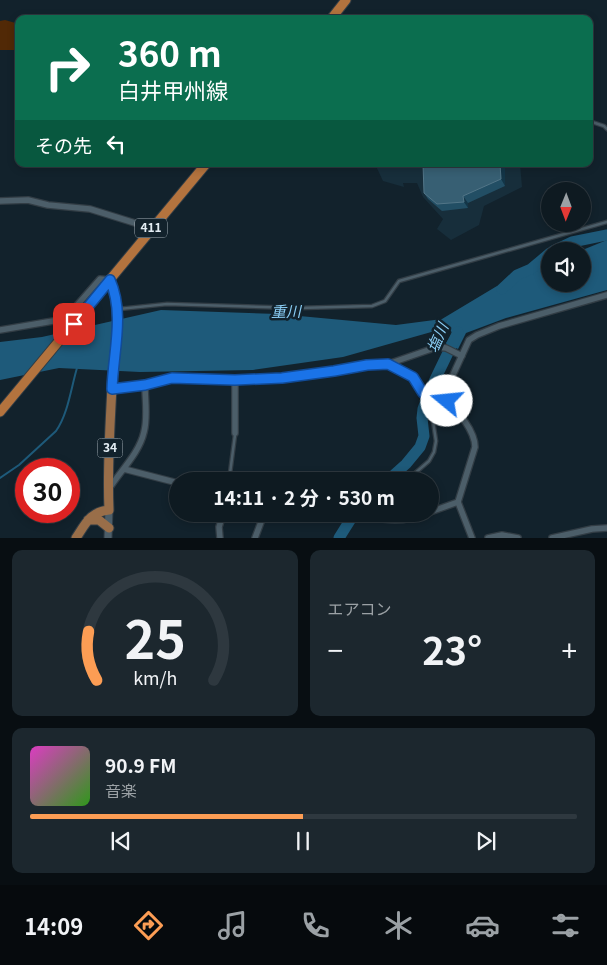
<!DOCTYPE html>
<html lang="ja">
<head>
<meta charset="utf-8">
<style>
  :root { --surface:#0e1a21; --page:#1c272e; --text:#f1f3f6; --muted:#9ba1a5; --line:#2e383f; --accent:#fc9d54 }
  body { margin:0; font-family:Georgia,"Noto Sans JP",serif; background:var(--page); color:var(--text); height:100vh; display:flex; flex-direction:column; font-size:19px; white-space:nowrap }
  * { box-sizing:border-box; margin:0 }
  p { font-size:16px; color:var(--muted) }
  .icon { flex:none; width:28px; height:28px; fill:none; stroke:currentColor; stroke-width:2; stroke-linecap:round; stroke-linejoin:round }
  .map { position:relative; height:538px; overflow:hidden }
  .side { display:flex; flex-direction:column; gap:12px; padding:12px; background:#080e12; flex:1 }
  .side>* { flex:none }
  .guide { position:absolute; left:15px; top:15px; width:578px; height:152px; border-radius:10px; box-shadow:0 2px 8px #0003,0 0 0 1px var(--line); background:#0b6e4f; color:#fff; overflow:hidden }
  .needle { width:32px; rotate:181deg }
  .tools { position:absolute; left:541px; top:182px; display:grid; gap:10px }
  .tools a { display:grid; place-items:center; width:50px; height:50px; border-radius:50%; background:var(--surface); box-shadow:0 2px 8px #0003,0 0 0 1px var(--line); font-size:25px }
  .speed { position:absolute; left:15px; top:458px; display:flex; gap:10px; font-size:25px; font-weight:700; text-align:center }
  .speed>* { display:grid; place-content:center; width:65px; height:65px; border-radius:50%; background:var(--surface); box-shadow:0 2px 8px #0003,0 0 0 1px var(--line); line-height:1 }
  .speed .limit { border:8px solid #d22; background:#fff; color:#111 }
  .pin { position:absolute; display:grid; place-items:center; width:42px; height:42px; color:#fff; margin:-21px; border-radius:10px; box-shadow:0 2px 8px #0006 }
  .me { position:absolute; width:55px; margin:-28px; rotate:287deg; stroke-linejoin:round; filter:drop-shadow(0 0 4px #0008) }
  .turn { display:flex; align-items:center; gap:18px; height:105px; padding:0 20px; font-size:22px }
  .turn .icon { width:65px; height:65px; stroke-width:2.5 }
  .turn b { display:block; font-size:35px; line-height:42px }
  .then { display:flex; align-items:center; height:48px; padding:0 20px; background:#0003; gap:10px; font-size:19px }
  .big { font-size:38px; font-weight:700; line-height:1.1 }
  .side .card { flex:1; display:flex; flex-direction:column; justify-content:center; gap:8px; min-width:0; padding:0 18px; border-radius:10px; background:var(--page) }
  .side .dial { align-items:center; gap:0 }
  .dial svg { height:130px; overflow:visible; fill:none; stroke:var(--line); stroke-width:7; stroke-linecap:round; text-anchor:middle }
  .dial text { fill:var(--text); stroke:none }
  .song { display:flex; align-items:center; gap:15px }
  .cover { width:60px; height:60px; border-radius:8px; background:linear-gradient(135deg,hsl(310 70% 55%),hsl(110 70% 35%)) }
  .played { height:5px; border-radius:2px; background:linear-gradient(90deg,var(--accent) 50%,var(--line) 50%) }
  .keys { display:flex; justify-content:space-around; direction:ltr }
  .heat { display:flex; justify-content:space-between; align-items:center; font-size:28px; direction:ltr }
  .side .tiles { flex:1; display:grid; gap:12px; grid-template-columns:1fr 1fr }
  .card:last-child { grid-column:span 2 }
  .trip { position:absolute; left:169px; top:472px; width:270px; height:50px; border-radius:25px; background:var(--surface); box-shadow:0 2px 8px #0003,0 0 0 1px var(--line); font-weight:700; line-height:50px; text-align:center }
  .tab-bar { display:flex; height:80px; justify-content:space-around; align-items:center; background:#060a0d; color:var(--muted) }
  .tab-bar .icon { width:35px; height:35px }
  .tab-bar .active { color:var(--accent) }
  .tab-bar b { font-size:22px; color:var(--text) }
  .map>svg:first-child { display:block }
  .built { fill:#172e3b }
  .green { fill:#512906 }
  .water { fill:#1e5a7a }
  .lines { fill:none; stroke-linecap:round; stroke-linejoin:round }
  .stream { stroke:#1e5a7a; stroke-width:2 }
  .river { stroke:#1e5a7a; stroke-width:11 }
  .service-casing { stroke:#323d45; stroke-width:5 }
  .minor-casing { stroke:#323d45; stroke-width:8 }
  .tertiary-casing { stroke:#323d45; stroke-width:9 }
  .primary-casing { stroke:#323d45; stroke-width:11 }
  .trunk-casing { stroke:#323d45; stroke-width:11 }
  .service { stroke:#4c5e69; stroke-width:2.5 }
  .minor { stroke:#4c5e69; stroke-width:5.5 }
  .tertiary { stroke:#4c5e69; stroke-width:7 }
  .primary { stroke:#996e49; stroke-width:9 }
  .trunk { stroke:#b3733e; stroke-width:9 }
  .wall { fill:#224e64 }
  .shaded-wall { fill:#133547 }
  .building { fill:#375f73; stroke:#527587 }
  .route-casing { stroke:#114b97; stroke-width:12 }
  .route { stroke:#1a73e8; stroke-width:9 }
  .labels { text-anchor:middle; stroke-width:5; stroke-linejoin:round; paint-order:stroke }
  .shield { fill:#12222c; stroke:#a4afb7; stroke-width:1 }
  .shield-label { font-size:12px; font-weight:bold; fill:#e2ecf3 }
  .water-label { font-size:15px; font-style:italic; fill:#8bcef5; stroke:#12222c }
</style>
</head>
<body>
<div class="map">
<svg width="607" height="538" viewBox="0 0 607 538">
  <rect width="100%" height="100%" fill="#12222c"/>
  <path class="built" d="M375 164H520L522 187 484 206 479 225 451 240 437 229 443 219 423 197 417 183H403L404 187 383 181Z"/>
  <path class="green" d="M5 20 19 24V52L14 50H0V21Z"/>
  <path class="water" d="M607 240V290L506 318 466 333 458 349 446 343 452 333 449 327 343 357 253 370 140 372 59 368 0 380V342L42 337 161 310 278 314 396 325 442 319 497 286 550 264V284H582V251H580Z"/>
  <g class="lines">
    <path class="stream" d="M0 478 19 465 56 431C68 414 71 388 77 368"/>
    <path class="river" d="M553 251 572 242 607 235
      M502 289 517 275 531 269 550 253
      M387 481 406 464 420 447 424 436 422 418 423 409 430 390 458 332
      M339 538 354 514"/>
    <defs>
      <path id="service" d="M589 121 604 126 607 129
        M119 309 167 304 299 308 372 306 385 301 399 281 607 222
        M229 481 235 435
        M406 481 429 461 434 452 436 441 433 421 440 404"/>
      <path id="minor" d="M0 201 28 200 48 205 90 209 151 228
        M0 330 65 319 100 279 110 280
        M388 364 437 347 446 348 462 356
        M235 380V433
        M112 389 145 385
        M447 401 451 387 452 377 469 340 477 335 499 326 607 295
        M124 469 178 483
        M109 489C120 471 139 454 144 432 148 417 145 401 145 385L172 378 235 380 282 377 333 371 367 365 388 364 413 377 423 393 440 403 447 401C458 411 475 431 475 447L458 502 472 538
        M430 512 458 502
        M342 514C372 516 395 526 426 514
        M220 538 219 527 223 514
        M255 538 264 514
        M488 538 502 535 518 538
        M552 538 592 529 607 528"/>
      <path id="tertiary" d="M108 538 109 510"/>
      <path id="primary" d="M88 520H99L109 528
        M76 538C86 523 90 512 109 510 107 469 110 427 112 386 114 351 124 313 110 280"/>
      <path id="trunk" d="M331 19 346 0
        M0 412 206 164"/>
    </defs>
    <use href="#service" class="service-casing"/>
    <use href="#minor" class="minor-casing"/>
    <use href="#tertiary" class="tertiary-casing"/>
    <use href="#primary" class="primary-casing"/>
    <use href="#trunk" class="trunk-casing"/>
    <use href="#service" class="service"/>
    <use href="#minor" class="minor"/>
    <use href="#tertiary" class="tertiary"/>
    <use href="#primary" class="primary"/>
    <use href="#trunk" class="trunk"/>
  </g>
  <path class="wall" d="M423 164H505V186L468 203V208L442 211 428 199 424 193Z"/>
  <path class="shaded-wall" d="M500 164H505V186L501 179Z
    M463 196 468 203V208L464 202Z"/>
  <path class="building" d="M423 164H500L501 179 463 196 464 202 437 204 424 193Z"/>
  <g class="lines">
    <defs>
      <path id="route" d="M74 324 110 280C125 314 113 353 112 389L145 385 172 378 235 380 282 378 334 371 367 365 388 364 413 377 423 393 440 403 447 401"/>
    </defs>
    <use href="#route" class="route-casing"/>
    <use href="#route" class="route"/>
  </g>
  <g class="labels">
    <g class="shield">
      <rect x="135" y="218.5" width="32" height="19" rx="4"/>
      <rect x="97.5" y="438.5" width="25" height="19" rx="4"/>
    </g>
    <g class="shield-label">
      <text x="151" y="232">411</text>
      <text x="110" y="452">34</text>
    </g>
    <g class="water-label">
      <text transform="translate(286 312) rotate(-1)" y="5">重川</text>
      <text transform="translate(438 338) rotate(-66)" y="5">塩川</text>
    </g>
  </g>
</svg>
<div class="tools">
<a><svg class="needle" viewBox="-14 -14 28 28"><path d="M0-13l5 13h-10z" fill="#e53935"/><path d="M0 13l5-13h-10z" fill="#9ba1a5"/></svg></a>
<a><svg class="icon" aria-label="sound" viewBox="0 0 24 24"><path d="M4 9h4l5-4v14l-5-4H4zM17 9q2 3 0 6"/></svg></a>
</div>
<div class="speed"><div class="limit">30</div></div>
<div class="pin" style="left:74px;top:324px;background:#d93025"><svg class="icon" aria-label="arrive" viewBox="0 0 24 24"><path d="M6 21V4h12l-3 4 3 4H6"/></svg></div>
<svg class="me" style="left:447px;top:401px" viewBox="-20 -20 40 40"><circle r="19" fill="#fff"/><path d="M0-13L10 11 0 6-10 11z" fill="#1a73e8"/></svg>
<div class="trip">14:11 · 2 分 · 530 m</div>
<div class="guide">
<div class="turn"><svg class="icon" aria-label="right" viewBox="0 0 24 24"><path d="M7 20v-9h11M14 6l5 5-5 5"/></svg><div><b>360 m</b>白井甲州線</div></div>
<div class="then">その先<svg class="icon" aria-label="left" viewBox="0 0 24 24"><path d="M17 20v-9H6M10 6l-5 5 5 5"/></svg></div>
</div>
</div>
<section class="side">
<div class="tiles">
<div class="card dial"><svg viewBox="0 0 100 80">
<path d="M14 69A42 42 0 1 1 86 69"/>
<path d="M14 69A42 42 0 0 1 9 39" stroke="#fc9d54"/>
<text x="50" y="56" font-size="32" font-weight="700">25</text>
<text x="50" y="72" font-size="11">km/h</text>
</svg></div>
<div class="card"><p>エアコン</p>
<div class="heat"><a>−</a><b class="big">23°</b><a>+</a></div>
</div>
<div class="card">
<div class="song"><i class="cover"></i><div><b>90.9 FM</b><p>音楽</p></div></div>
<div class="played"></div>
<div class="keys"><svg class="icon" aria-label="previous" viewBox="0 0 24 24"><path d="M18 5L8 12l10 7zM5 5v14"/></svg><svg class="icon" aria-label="pause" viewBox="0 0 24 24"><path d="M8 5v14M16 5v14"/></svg><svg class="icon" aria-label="next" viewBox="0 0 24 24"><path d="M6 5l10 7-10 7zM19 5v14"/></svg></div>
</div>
</div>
</section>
<nav class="tab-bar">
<b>14:09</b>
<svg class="icon active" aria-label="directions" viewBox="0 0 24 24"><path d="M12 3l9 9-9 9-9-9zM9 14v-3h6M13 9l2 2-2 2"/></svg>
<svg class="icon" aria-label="music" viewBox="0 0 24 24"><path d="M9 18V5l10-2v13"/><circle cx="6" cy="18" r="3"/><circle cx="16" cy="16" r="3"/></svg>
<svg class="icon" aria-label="phone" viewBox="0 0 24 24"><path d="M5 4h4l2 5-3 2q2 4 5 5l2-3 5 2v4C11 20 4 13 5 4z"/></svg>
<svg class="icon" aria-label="climate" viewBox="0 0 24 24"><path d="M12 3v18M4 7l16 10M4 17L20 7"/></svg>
<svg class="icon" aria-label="car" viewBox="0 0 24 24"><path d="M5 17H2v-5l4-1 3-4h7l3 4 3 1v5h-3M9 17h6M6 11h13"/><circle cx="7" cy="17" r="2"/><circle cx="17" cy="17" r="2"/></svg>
<svg class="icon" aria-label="filters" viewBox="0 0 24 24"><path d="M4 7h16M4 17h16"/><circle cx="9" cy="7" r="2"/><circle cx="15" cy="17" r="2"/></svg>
</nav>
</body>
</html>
